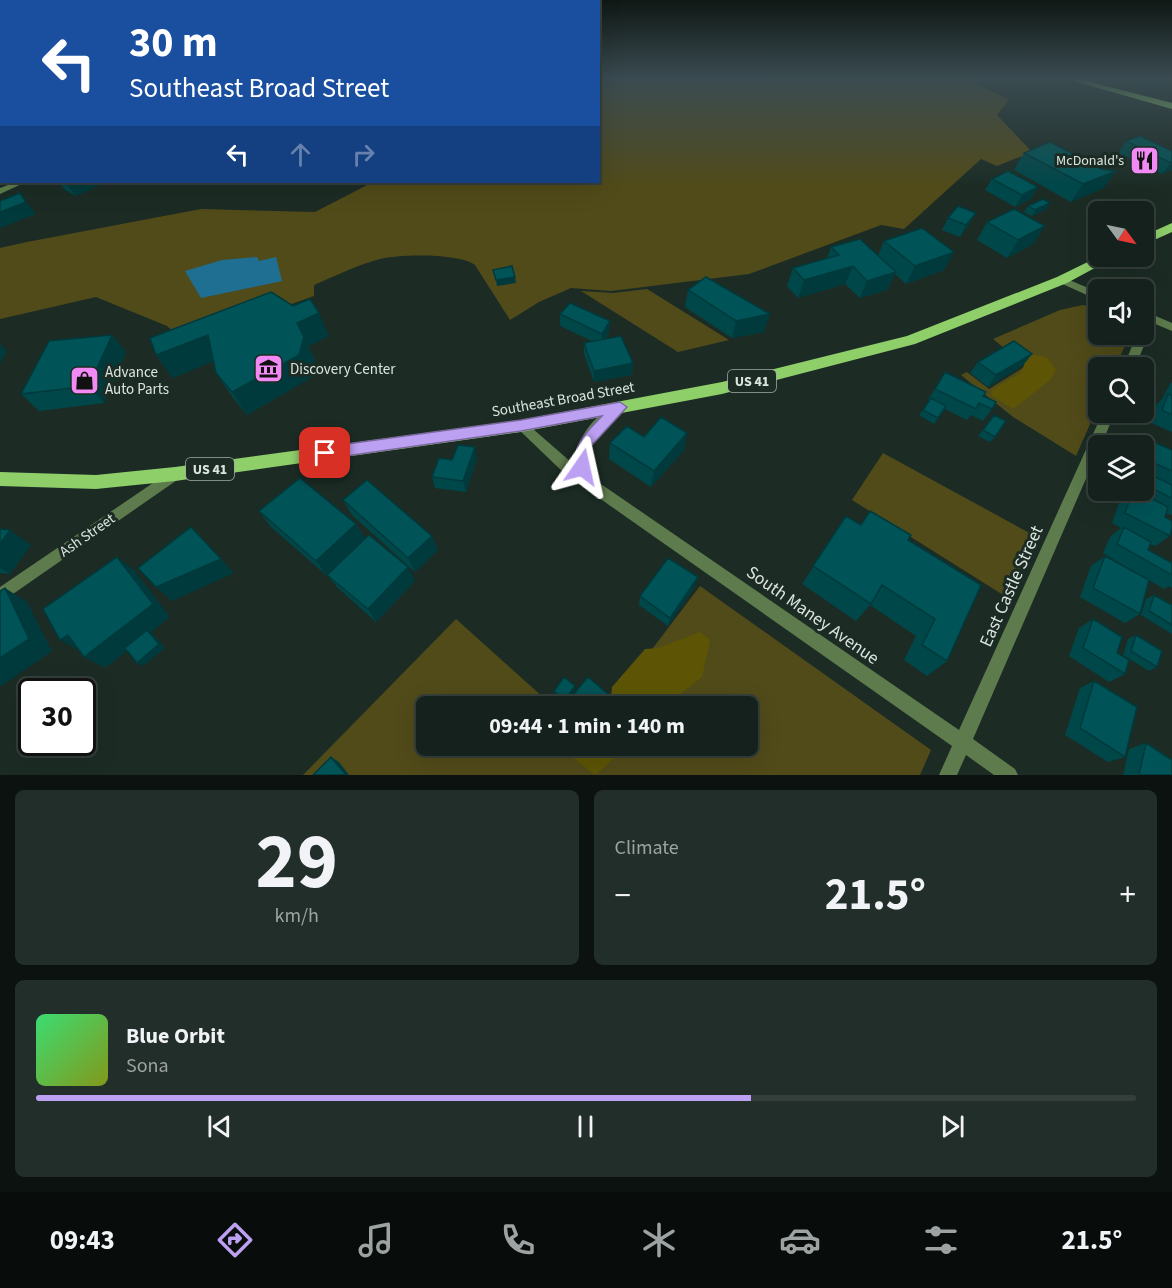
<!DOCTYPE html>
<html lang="en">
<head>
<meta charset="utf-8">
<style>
  :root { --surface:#15211c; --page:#222e29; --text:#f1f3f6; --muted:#9da3a3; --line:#343e3b; --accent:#bca0f2 }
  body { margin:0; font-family:"Source Sans 3",sans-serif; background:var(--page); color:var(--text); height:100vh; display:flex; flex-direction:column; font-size:22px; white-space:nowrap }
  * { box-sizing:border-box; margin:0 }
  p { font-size:20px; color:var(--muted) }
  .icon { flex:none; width:33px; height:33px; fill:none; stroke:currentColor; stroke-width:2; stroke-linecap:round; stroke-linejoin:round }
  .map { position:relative; height:775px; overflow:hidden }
  .side { display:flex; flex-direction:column; gap:15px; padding:15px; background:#0c120f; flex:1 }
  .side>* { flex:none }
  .top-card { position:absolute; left:0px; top:0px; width:600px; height:183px; box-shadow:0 6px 24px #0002,0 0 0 2px var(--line); background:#1a4fa0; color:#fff; overflow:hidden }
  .needle { width:39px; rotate:123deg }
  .buttons { position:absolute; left:1088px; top:201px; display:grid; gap:12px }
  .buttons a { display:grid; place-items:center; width:66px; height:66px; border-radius:9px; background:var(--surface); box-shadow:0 6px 24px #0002,0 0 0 2px var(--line); font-size:30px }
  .speed { position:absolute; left:18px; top:678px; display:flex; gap:12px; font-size:30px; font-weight:700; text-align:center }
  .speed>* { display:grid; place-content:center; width:78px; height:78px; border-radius:50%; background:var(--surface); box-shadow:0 6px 24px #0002,0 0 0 2px var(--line); line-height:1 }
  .speed .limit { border:3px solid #111; border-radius:9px; background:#fff; color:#111 }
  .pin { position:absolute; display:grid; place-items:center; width:51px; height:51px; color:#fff; margin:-26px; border-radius:12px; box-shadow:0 3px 9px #0006 }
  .me { position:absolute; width:66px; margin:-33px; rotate:11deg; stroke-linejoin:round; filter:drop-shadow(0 0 4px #0008) }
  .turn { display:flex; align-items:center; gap:21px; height:126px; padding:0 30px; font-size:27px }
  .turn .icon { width:78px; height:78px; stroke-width:2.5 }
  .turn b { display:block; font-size:42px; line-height:51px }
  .lanes { display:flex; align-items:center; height:57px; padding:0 30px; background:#0003; justify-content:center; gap:30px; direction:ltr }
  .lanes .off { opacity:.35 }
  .big { font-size:45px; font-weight:700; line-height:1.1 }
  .side .widget { flex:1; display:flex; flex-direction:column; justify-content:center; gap:9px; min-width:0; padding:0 21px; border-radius:9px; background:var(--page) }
  .side .dial { align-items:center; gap:0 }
  .dial b { font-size:78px; line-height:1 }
  .song { display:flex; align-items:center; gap:18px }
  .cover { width:72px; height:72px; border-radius:9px; background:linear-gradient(135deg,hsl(140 70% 55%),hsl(70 70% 35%)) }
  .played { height:6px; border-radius:3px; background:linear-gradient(90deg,var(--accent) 65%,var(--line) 65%) }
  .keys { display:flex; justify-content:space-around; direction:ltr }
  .heat { display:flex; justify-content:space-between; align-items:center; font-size:33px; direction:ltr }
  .side .tiles { flex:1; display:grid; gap:15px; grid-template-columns:1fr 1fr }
  .widget:last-child { grid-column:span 2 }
  .trip { position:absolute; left:416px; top:696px; width:342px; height:60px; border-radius:9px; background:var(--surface); box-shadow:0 6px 24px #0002,0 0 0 2px var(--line); font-weight:700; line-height:60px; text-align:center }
  .menu { display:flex; height:96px; justify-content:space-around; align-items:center; background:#080d0b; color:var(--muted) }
  .menu .icon { width:42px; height:42px }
  .menu .current { color:var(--accent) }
  .menu b { font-size:27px; color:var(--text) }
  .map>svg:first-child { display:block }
  .green { fill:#514b1a }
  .forest { fill:#5d5505 }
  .water { fill:#1e6f91 }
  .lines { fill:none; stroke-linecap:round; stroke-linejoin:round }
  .minor { fill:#5d7b4c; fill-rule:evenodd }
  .primary { fill:#8fcf6a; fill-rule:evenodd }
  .wall { fill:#00474a }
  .shaded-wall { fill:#003a3c }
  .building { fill:#005356; stroke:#003a3c; stroke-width:1.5 }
  .route { fill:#bca0f2; stroke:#7a689d; stroke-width:1.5 }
  .labels { text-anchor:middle; stroke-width:6; stroke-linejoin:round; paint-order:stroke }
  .far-poi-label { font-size:14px; fill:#dbe5e0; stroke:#1c2c25; text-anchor:end }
  .shield { fill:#1c2c25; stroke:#a2aea8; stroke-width:1.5 }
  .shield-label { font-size:14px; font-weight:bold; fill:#dbe5e0 }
  .poi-label { font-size:15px; fill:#dbe5e0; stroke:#1c2c25; text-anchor:start }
  .street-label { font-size:15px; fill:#dbe5e0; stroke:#1c2c25 }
  .near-street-label { font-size:18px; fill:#dbe5e0; stroke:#1c2c25 }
</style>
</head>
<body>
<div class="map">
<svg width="1172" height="775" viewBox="0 0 1172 775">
  <rect width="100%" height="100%" fill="#1c2c25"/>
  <path class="green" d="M623 78H966L1009 100 997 115 1032 152 997 166 981 159 904 229 881 225 749 274 611 291 571 288 539 302 510 320 475 265C459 253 400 254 380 259 357 265 335 276 314 285V296L186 342 167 326 96 297 0 319V248L27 242 201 209 315 212 373 182H598L599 88Z
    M647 289 729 340 678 352 581 291 613 293Z
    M1083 305 1098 309V334L1130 335 1115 367 1098 368V406L1076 456 1013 417 961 375 967 372 989 389 1026 366 993 339 1060 310Z
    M883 453 1035 536 1008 598 852 500Z
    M700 586 931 750 920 775H303L456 619 553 706H426V746H747V706H609Z"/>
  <path class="forest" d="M1030 354 1046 357 1056 370 1050 380 1013 409 991 395 992 390 1020 373Z
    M700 632 710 640 702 677 665 706H610L612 687 645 649 659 648Z
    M558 746H625L618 755 595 775Z"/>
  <path class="water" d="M257 257 259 261 276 257 282 281 201 298 185 271 222 260Z"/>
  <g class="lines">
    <path class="minor" d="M0 100H2L0 105Z
      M16 182H26L0 194V188Z
      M311 182H320L316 185Z
      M1062 277 1098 292V300L1058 282 1057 280 1058 278Z
      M1144 311 1172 323V331L1153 323 1135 368H1123L1137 334H1143Z
      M620 402 624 404 626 407 624 410C609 423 587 438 590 460 591 468 597 475 598 482L959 730 1103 412H1115L1101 446H1098V451L973 739 1015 769 1018 775H994L966 755 957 775H939L952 746 565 474 515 426 517 422H525L579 469C578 462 576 456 578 449 581 431 603 408 620 402Z
      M175 468 180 470 182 474 180 478 0 603V587Z"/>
    <path class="primary" d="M1063 78H1075L1172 103V109Z
      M1172 223V232L1143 245V236Z
      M1100 256H1117L1067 283 915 344 722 394 521 432 175 481 96 489 0 486V472L96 475 175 467 521 420 722 382 907 336 1057 277Z"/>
  </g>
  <path class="wall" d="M1111 78H1135L1132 83Z
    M1142 78H1170L1162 91 1138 85Z
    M1126 141 1172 151V170L1162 174 1118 153Z
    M1024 153 1104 188 1071 202 1014 170Z
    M992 179 1038 187 1031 199 1015 207 985 190Z
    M59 182H106L76 196 65 190Z
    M1028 206 1047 209 1032 216 1024 212Z
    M976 213 969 224 960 237 942 230 948 218Z
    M987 222 1033 244 1007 258 977 240Z
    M884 241 944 270 906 284 895 274 887 290 860 298 845 284 798 298 787 286 793 268 827 258 831 247 878 256Z
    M688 290 764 332 732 338 685 307Z
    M560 314 609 332 606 338 633 363 632 375 594 382 584 354V343L592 341 560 326Z
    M112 335 126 352 104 403 39 411 21 394Z
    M329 336 308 346 315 360 310 378 247 415 231 395 216 373 213 361 173 378 156 355Z
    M1032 354 1023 365 988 387 970 373 978 362Z
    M945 372 983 396 992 409 983 421 971 415 967 420 945 409 934 424 919 415 929 401 928 400Z
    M1172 382V432L1149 422 1155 406 1162 399 1170 384Z
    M994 415 995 437 990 442 978 436Z
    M687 433 684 450 651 487 609 459 610 443 644 437Z
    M1149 440 1172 450V515L1166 513 1165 517 1170 536 1155 546 1150 544 1148 550 1170 562 1172 561V588L1169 586 1164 589 1103 553 1110 537 1121 528 1112 523 1120 500 1128 493 1125 492 1126 490H1143V446Z
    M477 458 466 492 435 488 432 477 452 460Z
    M343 500 438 550 415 572 352 515Z
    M259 511 356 524 365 538 326 575 271 527Z
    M870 511 908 540 981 585 947 661 927 676 904 660 916 636 870 605 856 621 802 584 846 516 861 525Z
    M0 529 31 545 10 574 0 573Z
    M1105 556 1140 614 1125 623 1080 597 1091 566Z
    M327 575 415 581 376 622 338 588Z
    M695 586 668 626 639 605 640 596Z
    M1154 595 1172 605V634L1141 615 1146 599Z
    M1093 619 1117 653 1125 674 1109 682 1069 656 1079 628Z
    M1136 635 1157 667 1149 671 1123 655 1128 639Z
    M1094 681 1125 757 1108 762 1065 735 1080 688Z
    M575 690 565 704 555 695 554 691Z
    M1146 743 1172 775H1123L1129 749Z"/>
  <path class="shaded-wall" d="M2 122V147L0 148V123Z
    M2 154V169H0V155Z
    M1172 162V170L1162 174 1171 163Z
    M1116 171 1104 188 1071 202 1083 184Z
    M74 182H106L76 196 67 185Z
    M1038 187 1031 199 1015 207 1022 195Z
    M26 202 36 214 0 228V212Z
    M1050 203 1047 209 1032 216 1035 210Z
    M976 213 969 224 960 237 966 225Z
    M1045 226 1033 244 1007 258 1018 240Z
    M954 252 944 270 906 284 915 266Z
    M853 266 845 284 798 298 804 280Z
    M896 272 887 290 860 298 867 281Z
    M515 277 516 283 497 286 496 280Z
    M319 313 329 336 308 346 315 360 310 378 247 415 232 392 297 323Z
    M770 314 764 332 732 338 736 321Z
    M610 321 609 332 602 345V334Z
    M112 335 126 352 104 403 89 386Z
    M208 335 223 357 173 378 156 355Z
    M0 344 7 351 0 364Z
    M1032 354 1023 365 988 387 996 375Z
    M633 363 632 375 594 382V371Z
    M687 433 684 450 651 487 654 471Z
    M475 447 477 458 466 492 463 481Z
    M356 524 365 538 326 575 316 561Z
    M191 527 234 573 172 601 156 587Z
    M10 530 31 545 10 574 0 568V544Z
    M432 536 438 550 415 572 408 558Z
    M117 557 135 571 170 617 151 632 165 648 143 666 137 663 150 633 105 668 84 657Z
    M408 567 415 581 376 622 368 609Z
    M698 577 695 586 668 626 670 618Z
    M5 588 27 602 52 651 0 687V658Z
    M68 635 82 652 60 640Z
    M575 686V690L565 704V700Z
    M608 694 607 698 600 706H598Z
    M331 757 339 762 349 775H346Z"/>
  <path class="building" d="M1160 78H1170L1169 80Z
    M2 104V122L0 123V105Z
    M1140 136 1172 151V162L1171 163 1126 141Z
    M1050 142 1101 169 1116 171 1083 184 1024 153Z
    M2 146V154L0 155V147Z
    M1008 171 1038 187 1022 195 992 179Z
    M62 182H74L67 185Z
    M20 193 26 202 0 212V201Z
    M1043 199 1050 203 1035 210 1028 206Z
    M958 206 976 213 966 225 948 218Z
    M1014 209 1045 226 1018 240 987 222Z
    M922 228 954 252 915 266 884 241Z
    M860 239 896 272 867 281 853 266 804 280 793 268 839 255 831 247Z
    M512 266 515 277 496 280 493 270Z
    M706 277 770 314 736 321 688 290Z
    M271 292 293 306 310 299 319 313 297 323 304 337 299 355 232 392 216 373 208 335 156 355 150 338Z
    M570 303 610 321 602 334 560 314Z
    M112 335 89 386 21 394 49 341Z
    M621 336 633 363 594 371 584 343Z
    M1014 341 1032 354 996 375 978 362Z
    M945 372 986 392 983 396 996 402 992 409 979 403 976 409 935 389Z
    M1168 394 1172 396V415L1162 410Z
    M931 398 946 406 938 418 923 410Z
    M994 415 1006 421 995 437 983 430Z
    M661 417 687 433 654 471 610 443 627 426 644 437Z
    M1149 440 1172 450V471L1143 458Z
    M458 445 475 447 463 481 432 477 439 458 452 460Z
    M1143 471 1172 485V498L1143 484Z
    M300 478 356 524 316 561 259 511Z
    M367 480 432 536 408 558 343 500Z
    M1133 490H1135L1168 507 1165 517 1172 521V528L1170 536 1125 513Z
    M870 511 911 535 908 540 981 585 947 661 922 645 935 619 882 585 871 604 813 566 846 516 861 525Z
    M191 527 221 559 156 587 138 568Z
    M1124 527 1151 542 1148 550 1172 563V575L1117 544Z
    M0 529 10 530 0 544Z
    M369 535 408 567 368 609 327 575Z
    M1105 556 1149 580 1140 614 1093 588Z
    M117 557 153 604 84 657 68 635 60 640 43 609Z
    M668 558 698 577 670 618 640 596Z
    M5 588 29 639 0 658V591Z
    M1154 595 1172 605V625L1149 611Z
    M1093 619 1122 637 1117 653 1129 660 1125 674 1083 648Z
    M147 630 159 644 137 663 125 648Z
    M1136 635 1162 651 1157 667 1131 651Z
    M564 677 575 686 565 700 554 691Z
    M588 677 608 694 598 706H571L567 702Z
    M1094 681 1137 707 1125 757 1080 728Z
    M1146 743 1172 760V775H1139Z
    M331 757 346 775H313Z"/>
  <linearGradient id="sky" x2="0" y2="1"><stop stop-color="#0f1814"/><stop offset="0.42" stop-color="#3a4b51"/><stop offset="1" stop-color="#3a4b51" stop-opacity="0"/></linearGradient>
  <rect width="1172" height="186" fill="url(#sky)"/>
  <path class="route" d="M620 402 627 407 591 446 590 467 582 474 575 467C573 443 586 433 602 416L521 431 325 459 318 453 325 447 521 420Z"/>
  <defs>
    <symbol id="restaurant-square" viewBox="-11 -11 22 22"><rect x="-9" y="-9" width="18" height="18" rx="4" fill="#f18af4" stroke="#1c2c25"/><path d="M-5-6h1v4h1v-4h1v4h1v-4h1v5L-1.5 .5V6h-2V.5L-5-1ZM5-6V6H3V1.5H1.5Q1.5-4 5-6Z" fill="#111"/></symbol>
    <symbol id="museum-square" viewBox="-11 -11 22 22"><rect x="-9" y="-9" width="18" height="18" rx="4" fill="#f18af4" stroke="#1c2c25"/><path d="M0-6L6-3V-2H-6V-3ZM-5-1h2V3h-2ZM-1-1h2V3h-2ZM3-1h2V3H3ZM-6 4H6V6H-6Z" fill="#111"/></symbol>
    <symbol id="shop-square" viewBox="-11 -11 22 22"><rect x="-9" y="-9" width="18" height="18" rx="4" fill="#f18af4" stroke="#1c2c25"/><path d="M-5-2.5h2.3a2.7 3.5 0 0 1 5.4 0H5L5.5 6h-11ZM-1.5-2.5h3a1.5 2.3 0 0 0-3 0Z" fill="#111"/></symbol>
  </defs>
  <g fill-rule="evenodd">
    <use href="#restaurant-square" x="1128" y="144" width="33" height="33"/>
    <use href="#museum-square" x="252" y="352" width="33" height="33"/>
    <use href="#shop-square" x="68" y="364" width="33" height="33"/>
  </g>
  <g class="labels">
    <g class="far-poi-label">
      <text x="1124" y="165">McDonald's</text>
    </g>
    <g class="shield">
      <rect x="728" y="370" width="48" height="22" rx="4.5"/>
      <rect x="186" y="458" width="48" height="22" rx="4.5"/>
    </g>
    <g class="shield-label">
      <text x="752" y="386">US 41</text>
      <text x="210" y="474">US 41</text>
    </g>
    <g class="poi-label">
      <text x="290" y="374">Discovery Center</text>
      <text x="105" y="377">Advance<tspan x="105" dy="17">Auto Parts</tspan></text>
    </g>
    <g class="street-label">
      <text transform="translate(563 399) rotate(-10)" y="5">Southeast Broad Street</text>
      <text transform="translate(87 535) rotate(-35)" y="5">Ash Street</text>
    </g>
    <g class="near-street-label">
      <text transform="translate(1011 586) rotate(-66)" y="6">East Castle Street</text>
      <text transform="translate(813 615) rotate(35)" y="6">South Maney Avenue</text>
    </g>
  </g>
</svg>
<div class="buttons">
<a><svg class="needle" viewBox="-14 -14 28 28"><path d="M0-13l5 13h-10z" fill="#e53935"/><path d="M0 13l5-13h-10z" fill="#9da3a3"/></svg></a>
<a><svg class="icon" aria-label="sound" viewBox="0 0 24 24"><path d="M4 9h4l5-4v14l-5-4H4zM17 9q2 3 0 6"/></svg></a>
<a><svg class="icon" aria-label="search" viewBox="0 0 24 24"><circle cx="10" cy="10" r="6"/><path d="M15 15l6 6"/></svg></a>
<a><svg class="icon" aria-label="layers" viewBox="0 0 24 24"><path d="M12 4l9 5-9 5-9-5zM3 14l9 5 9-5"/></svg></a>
</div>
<div class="speed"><div class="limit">30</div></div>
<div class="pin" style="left:325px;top:453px;background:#d93025"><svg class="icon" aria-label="arrive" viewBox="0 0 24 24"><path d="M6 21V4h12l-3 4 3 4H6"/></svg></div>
<svg class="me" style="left:582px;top:467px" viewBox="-20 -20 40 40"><path d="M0-17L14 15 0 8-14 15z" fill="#bca0f2" stroke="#fff" stroke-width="4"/></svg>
<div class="trip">09:44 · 1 min · 140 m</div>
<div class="top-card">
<div class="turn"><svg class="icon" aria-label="left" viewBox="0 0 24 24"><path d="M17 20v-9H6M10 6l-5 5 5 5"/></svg><div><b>30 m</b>Southeast Broad Street</div></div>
<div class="lanes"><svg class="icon" aria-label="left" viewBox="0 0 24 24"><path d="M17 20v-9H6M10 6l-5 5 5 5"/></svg><svg class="icon off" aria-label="ahead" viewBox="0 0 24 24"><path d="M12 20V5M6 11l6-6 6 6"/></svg><svg class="icon off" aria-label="right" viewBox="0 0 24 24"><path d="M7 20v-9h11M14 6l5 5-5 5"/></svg></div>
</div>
</div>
<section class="side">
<div class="tiles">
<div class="widget dial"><b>29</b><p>km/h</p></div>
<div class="widget"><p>Climate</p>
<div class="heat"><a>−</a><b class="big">21.5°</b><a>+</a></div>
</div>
<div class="widget">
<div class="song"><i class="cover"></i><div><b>Blue Orbit</b><p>Sona</p></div></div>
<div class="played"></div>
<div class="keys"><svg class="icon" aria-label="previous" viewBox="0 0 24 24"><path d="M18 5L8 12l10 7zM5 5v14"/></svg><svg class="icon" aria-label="pause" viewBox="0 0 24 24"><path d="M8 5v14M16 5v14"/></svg><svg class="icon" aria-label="next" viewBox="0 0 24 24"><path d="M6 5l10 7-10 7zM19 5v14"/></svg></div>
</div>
</div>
</section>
<nav class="menu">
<b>09:43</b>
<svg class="icon current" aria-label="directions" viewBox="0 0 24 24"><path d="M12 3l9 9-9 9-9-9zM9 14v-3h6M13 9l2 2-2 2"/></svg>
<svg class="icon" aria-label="music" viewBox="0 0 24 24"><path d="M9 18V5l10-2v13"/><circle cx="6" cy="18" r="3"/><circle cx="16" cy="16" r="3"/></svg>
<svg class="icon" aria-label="phone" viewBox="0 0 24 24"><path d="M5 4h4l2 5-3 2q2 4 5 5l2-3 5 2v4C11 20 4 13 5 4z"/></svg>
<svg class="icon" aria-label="climate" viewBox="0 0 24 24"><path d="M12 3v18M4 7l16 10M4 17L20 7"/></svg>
<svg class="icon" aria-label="car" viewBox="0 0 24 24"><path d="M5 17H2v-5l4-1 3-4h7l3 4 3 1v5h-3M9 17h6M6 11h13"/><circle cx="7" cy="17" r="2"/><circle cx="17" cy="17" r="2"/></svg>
<svg class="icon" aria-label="filters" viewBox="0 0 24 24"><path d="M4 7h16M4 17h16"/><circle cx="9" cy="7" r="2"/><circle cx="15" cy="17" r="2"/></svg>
<b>21.5°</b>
</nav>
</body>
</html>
